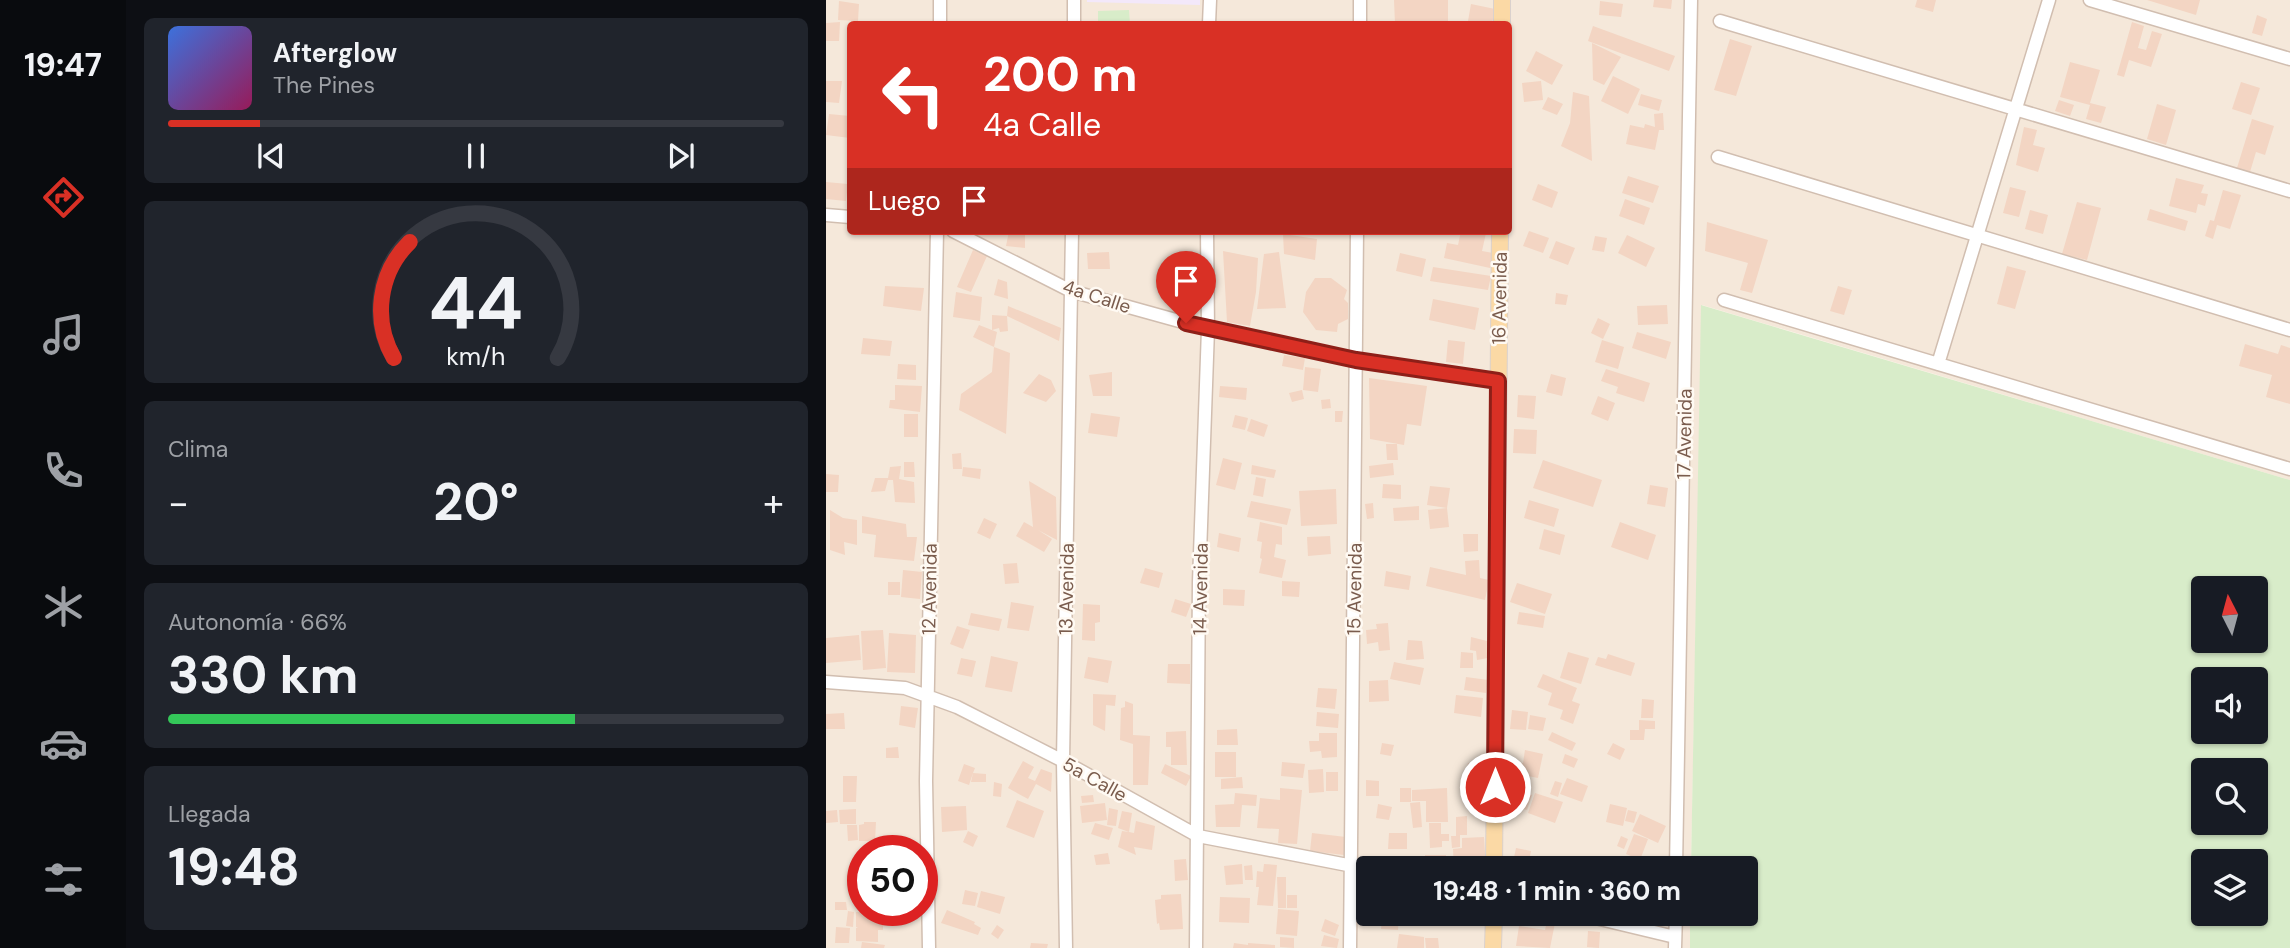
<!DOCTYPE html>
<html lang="es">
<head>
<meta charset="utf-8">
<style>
  :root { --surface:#171b24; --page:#20242c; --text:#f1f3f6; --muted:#9ea1a6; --line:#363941; --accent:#d93025 }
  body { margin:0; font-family:"DM Sans",sans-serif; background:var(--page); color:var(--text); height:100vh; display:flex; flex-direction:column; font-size:26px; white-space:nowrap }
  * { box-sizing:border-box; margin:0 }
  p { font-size:23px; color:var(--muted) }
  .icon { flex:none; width:38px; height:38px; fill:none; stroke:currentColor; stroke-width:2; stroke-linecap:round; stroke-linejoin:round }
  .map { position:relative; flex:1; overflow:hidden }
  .details { display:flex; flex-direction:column; gap:18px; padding:18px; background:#0d0f14; width:700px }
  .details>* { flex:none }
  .guide { position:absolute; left:21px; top:21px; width:665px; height:214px; border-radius:7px; box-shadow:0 2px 5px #0004; background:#d93025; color:#fff; overflow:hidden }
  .needle { width:46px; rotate:354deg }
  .fabs { position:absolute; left:1365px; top:576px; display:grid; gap:14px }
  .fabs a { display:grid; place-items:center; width:77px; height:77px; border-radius:7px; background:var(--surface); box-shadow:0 2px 5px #0004; font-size:35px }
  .speed { position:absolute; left:21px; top:835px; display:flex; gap:14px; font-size:35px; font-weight:700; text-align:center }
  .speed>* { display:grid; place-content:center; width:91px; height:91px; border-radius:50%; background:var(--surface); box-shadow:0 2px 5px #0004; line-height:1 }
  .speed .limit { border:10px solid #d22; background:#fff; color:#111 }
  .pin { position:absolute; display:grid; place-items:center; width:60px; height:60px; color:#fff; margin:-72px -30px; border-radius:50% 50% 50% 0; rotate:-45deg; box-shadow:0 0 7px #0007 }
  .pin .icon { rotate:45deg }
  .me { position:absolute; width:77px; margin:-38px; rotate:0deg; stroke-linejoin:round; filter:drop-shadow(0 0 5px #0008) }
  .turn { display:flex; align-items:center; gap:24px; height:147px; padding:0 21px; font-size:32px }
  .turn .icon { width:91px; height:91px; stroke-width:2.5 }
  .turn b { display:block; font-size:49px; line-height:60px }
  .then { display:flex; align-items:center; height:66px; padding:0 21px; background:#0003; gap:14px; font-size:26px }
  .big { font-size:52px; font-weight:700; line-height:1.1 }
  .details .tile { flex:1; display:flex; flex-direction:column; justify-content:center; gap:10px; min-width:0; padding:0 24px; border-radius:10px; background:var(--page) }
  .details .dial { align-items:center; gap:0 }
  .dial svg { height:182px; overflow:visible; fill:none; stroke:var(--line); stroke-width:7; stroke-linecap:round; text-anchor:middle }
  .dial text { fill:var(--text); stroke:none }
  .song { display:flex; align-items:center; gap:21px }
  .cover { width:84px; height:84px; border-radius:10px; background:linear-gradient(135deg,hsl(220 70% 55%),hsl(330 70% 35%)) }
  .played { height:7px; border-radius:4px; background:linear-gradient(90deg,var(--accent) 15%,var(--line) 15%) }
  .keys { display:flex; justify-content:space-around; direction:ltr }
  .heat { display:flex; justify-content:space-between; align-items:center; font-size:38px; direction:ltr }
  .charge { height:10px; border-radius:5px; background:linear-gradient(90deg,#34c759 66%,var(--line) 0) }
  .trip { position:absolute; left:530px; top:856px; width:402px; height:70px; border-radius:7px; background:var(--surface); box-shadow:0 2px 5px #0004; font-weight:700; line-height:70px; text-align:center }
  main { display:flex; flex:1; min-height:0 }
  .tab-bar { display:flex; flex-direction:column; width:126px; justify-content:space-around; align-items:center; background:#090b0e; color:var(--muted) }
  .tab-bar .icon { width:49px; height:49px }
  .tab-bar .active { color:var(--accent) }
  .tab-bar b { font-size:32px; color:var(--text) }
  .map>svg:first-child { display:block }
  .residential { fill:#f5e8da; fill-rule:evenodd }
  .education { fill:#f3e8fa }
  .green { fill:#d8ecc9; fill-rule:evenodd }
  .building { fill:#f3d5c3 }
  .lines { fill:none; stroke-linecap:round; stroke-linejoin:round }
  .minor-casing { stroke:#d1beb0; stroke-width:15 }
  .major-casing { stroke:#dad1cd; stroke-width:18 }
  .minor { stroke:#fff; stroke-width:12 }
  .major { stroke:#fbd9a5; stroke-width:16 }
  .route-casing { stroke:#8d1f18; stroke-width:18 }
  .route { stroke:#d93025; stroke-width:12 }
  .labels { text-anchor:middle; stroke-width:5; stroke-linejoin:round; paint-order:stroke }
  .street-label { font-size:19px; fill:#7a5c4d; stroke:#fffaf3 }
</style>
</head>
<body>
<main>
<nav class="tab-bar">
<b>19:47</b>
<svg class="icon active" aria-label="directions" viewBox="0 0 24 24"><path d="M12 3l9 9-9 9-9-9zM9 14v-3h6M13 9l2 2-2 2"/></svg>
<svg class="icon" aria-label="music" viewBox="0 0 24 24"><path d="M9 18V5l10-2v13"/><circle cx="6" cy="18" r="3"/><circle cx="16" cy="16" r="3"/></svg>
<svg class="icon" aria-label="phone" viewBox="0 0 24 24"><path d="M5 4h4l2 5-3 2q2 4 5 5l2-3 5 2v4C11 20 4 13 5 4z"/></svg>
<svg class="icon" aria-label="climate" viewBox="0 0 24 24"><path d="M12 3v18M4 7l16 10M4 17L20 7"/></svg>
<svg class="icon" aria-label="car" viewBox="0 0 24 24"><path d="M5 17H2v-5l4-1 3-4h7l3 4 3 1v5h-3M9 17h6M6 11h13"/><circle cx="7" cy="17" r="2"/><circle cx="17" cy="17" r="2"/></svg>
<svg class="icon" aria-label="filters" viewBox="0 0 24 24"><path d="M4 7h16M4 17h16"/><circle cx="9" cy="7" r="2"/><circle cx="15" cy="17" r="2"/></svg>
</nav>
<section class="details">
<div class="tile">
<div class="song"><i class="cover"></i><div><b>Afterglow</b><p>The Pines</p></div></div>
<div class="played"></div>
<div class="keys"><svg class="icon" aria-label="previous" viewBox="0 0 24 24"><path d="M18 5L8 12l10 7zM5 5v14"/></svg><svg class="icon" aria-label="pause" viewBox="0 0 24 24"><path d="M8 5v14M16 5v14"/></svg><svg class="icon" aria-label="next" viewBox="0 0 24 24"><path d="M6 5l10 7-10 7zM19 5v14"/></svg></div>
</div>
<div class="tile dial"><svg viewBox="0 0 100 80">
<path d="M14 69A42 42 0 1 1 86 69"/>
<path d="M14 69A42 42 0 0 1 21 18" stroke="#d93025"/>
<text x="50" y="56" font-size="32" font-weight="700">44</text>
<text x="50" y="72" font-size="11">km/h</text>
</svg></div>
<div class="tile"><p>Clima</p>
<div class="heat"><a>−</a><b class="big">20°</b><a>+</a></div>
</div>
<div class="tile"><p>Autonomía · 66%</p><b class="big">330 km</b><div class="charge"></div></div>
<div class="tile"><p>Llegada</p><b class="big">19:48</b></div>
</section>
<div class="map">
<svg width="1464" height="948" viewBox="0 0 1464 948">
  <rect width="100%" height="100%" fill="#fdf6ec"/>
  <path class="residential" d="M0 0H1464V480L876 305 865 868H542V914H864V948H0ZM24 24H682V231H24ZM37 850H96V910H37Z"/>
  <path class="education" d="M261 0H374V5L261 2Z"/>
  <path class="green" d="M303 10 304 24H272V11Z
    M875 305 1464 480V948H864V914H920V868H865ZM1377 588H1430V640H1377ZM1377 679H1430V732H1377ZM1377 770H1430V822H1377ZM1377 861H1430V914H1377Z"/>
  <path class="building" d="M568 0H622V24H569Z
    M828 0H846L845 9 827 7Z
    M1091 0H1110L1107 12 1089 7Z
    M1321 0H1374L1370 15Z
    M13 1 33 4 32 21 12 20Z
    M774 1 797 4 795 17 773 15Z
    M645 4 669 9 666 24 642 21Z
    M1431 15 1441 19 1436 36 1426 33Z
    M14 22 13 41H0V23Z
    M1306 22 1318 26 1312 48 1320 50 1326 31 1336 34 1325 67 1303 60 1298 77 1291 75Z
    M767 26 849 56 843 71 762 41Z
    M904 39 926 46 910 96 888 90Z
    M766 43 795 57 778 85 767 80Z
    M710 51 737 65 726 85 700 71Z
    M1244 62 1274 70 1264 103 1280 107 1275 123 1260 119 1264 105 1234 97Z
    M787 76 814 89 802 114 775 101Z
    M0 81H16L13 103 0 102Z
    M715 81 717 100 698 102 696 83Z
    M1415 82 1434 88 1425 115 1406 109Z
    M747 92 763 96 766 161 735 146 744 123Z
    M815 94 836 100 833 111 812 105Z
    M722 97 737 104 731 115 716 109Z
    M1233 100 1248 105 1244 116 1229 111Z
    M1331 104 1350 110 1340 145 1321 139Z
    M837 113 838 130H833L829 150 800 144 804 125 818 128 819 124 829 127 828 114Z
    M3 114 24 116V138L0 135Z
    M1426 119 1448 126 1439 155 1430 152 1424 172 1411 168Z
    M1198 127 1211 130 1207 145 1219 148 1212 172 1190 165Z
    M802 176 833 186 827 203 796 193Z
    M1350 178 1378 185 1375 193 1382 194 1379 206 1372 204 1370 213 1343 206Z
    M0 182 22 184 20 201 0 199Z
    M712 184 732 192 726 208 706 200Z
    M1184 187 1200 191 1193 217 1177 213Z
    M1397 190 1415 195 1404 229 1391 225 1387 239 1379 236 1384 220 1388 221Z
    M799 199 824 208 818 225 793 216Z
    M1251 202 1275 208 1261 260 1236 254Z
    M1324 209 1362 221 1359 231 1321 220Z
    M1204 210 1222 215 1217 234 1199 229Z
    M881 222 942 240 926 293 914 290 922 263 879 251Z
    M183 231H199V248L180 246Z
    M635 231 660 233 656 251 667 253 664 268 618 258 621 243 632 245Z
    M703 231 723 238 717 253 697 246Z
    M457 234 491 239 489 260 458 254Z
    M801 235 829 248 820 267 792 253Z
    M769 236 781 238 778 252 766 250Z
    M730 241 749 248 742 265 723 258Z
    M147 250 161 256 145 292 131 287Z
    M397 251 432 258 430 292 424 326 401 322Z
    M283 252 284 269H262L261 253Z
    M453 252 460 308 431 309 438 254Z
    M574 253 600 259 596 277 570 271Z
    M1181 266 1200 271 1189 309 1171 304Z
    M607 267 665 276 662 290 604 281Z
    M347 269 368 270 369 283 342 284Z
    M489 278H505L521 290 518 299 522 303V319L512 324 511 332 490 330 477 312 480 292Z
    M172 279 181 282 182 299 168 295Z
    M59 286 98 288 95 311 57 306Z
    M1012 286 1026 290 1018 315 1004 311Z
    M130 292 156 297 154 321 127 317Z
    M730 293 742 295 740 305 729 304Z
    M607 299 653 308 649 330 603 320Z
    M841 305 842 324 812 325 811 306Z
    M182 306 235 328 233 341 181 316 182 331 174 332 173 328 166 330V315L181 316Z
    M772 318 784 324 777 339 765 333Z
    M153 325 171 332 168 347 147 337Z
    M811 332 845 342 840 359 806 348Z
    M37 338 66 341 64 356 35 354Z
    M622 340 639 342 637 364 620 362Z
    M776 340 798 347 792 369 769 362Z
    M1419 344 1452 354 1455 345 1464 348V404L1440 397 1446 375 1413 366Z
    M168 347 184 353 180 434 133 410 135 394 166 372Z
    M458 355 479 358 477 370 456 366Z
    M72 364 90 365V380L71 379Z
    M479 367 495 369 492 392 477 390Z
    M780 369 824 383 818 402 790 393 792 387 775 381Z
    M286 372V396H267L263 375Z
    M213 374 225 380 230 391 220 402 197 393Z
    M725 374 740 378 736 396 720 392Z
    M543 378 601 386 595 426 581 424 578 445 544 439Z
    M69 385 96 386 94 412 63 408 64 400H69Z
    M394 386 421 388 420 400 393 397Z
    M476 390 478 399 466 402 463 393Z
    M692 395 710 396 708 419 691 417Z
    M772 396 789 403 782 421 765 414Z
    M504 399 505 408 496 409 495 400Z
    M509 411H517L516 422H509Z
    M265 413 294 417 291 437 262 433Z
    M78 414H92V437H78Z
    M409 415 422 418 419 430 406 427Z
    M425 419 442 425 438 437 421 431Z
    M688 429 711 430 710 454 687 453Z
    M560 444H571L572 460H561Z
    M135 453 136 469H127L126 454Z
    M397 458 416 463 409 490 390 485Z
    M717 460 776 480 767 507 707 488Z
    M78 462H88L89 477H78Z
    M567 463 568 475 544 478 543 466Z
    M426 465 450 470 448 478 425 474Z
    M75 466 73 479 88 482 89 503 69 502 67 480H62L59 491 45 492 49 478H62L64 467Z
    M137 467 155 469 154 479 136 476Z
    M0 474 13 475 12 492H0Z
    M430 477 440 479 437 497 427 495Z
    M203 481 230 497 231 540 212 530 226 539 218 552 190 536 198 522 207 527Z
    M557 484 575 485V499L556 498Z
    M824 485 842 488 839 507 821 504Z
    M604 486 624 488 621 508 601 505Z
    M510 489 511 524 475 526 473 491Z
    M703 500 733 509 728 527 698 518Z
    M425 501 465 509 461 525 421 517Z
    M547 503 548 518 541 519 539 504Z
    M593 506V520L568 521 567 508Z
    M621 508 623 527 604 529 602 510Z
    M4 510 17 518 31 520V545L18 542 19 555 4 550Z
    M36 516 80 524 81 537H91L88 561 48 557 50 535 36 533Z
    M158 518 171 524 164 539 151 533Z
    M434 522 456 527V545L450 544 448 557 460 560 456 578 433 573 436 559 434 558 436 542 431 541Z
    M794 522 830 535 822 560 785 547Z
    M718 529 739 535 734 555 713 549Z
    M393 533 415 538 413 552 391 547Z
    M637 534H652V551L638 552Z
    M504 536 505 554 482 556 481 537Z
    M653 560 654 578 663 580 659 600 600 586 604 567 640 575 639 561Z
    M191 563 193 583 179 584 177 564Z
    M319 568 337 573 333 588 314 583Z
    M77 570 96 572 94 599 75 597Z
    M560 571 585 576 583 590 558 586Z
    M456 581 474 582 473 597 456 596Z
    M62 582H74V595H62Z
    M691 583 726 594 719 614 684 602Z
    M397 589 419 590 418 606 397 605Z
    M349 599 365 604 360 617 345 612Z
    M185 602 208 606 203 631 181 628Z
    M257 604 274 605V622L269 623V641L256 640Z
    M693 612 719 616 717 628 691 624Z
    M145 613 176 619 173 631 142 625Z
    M562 623 564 650 553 651 552 642 541 644 540 630 551 629 550 624Z
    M131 626 144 630 137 649 124 644Z
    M57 630 60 668 37 670 35 631Z
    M63 633 90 635 89 673 61 672Z
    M33 635 35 660 0 663V638Z
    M645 637 661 641 662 658 651 660 650 651 644 650Z
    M582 640 596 641 598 659 580 660Z
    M635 652 647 653V668H634Z
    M742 652 763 658 755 684 734 678Z
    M782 654 809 663 805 676 769 665 772 657 780 659Z
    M165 656 192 662 186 692 159 687Z
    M262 657 286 661 282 683 258 678Z
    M135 658 150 661 146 677 131 674Z
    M568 662 598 668 594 685 564 679Z
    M342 664H364V684L341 683Z
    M717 674 751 688 746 701 754 704 747 724 734 719 737 710 722 705 726 693 711 687Z
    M640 677 662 680 660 693 638 690Z
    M562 680 563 701 543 702V681Z
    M492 688 511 689 509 709 490 707Z
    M267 694 290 695 289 706 280 705 279 731 267 725Z
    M630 695 657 698 655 717 628 713Z
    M816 699 828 700 827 718H815Z
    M299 701 307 704V735L324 736 322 785H307V744L294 740 295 708 299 707Z
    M75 706 92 708 89 728 73 725Z
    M686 710 702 712 700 730 684 729Z
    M491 712 513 714 512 728 490 726Z
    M18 713 19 729H0V714Z
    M704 715 720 718 717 731 702 729Z
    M813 720 829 721V729H819L818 740H804V730H813Z
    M411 729 412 745H391V730Z
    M360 731 361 765H345V747H340V732Z
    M726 732 750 743 746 751 722 740Z
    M493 733H511V757L496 758 495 751 484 752 483 741H493Z
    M556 743 568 745 565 756 554 754Z
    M787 743 799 749 794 760 781 754Z
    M72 747 73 758H60V748Z
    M699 750 717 754 712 778 687 773 689 762 697 763Z
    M389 752H410V777H389Z
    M739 754 752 759 748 768 736 763Z
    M197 761 208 767 202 778 209 781 215 769 226 773 225 792 210 784 202 799 182 788Z
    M456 762 479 764 477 778 455 776Z
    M642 763 653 765 650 781 639 779Z
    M138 764 149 768 147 773 160 774V782H145L147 773 143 785 132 781Z
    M339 764 365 776 360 786 335 773Z
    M497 769 498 792 483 793 482 770Z
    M500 772H512V791H500Z
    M17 776H31L30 802H17Z
    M416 777 417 788 395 789V779Z
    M741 778 762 786 756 802 734 794Z
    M540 780 553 781V796H540Z
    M729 781 736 783 732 797 724 794Z
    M168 782 176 784 175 797 167 796Z
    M454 788 476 790 471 844 452 843 453 829 431 828 434 798 454 800Z
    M574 788H585V802H574Z
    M621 788 622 822H600V801H586V790Z
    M695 791 706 795 701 810 690 807Z
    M409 793 431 795 430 806 416 805 414 827H390L389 805 408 804Z
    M709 793 737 802 729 823 702 813Z
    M267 795 268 802 256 803 255 796Z
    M661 796 662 810 649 812 648 798Z
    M191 800 218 811 208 838 180 827Z
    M594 802 596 827 587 828 584 803Z
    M279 803 281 820 256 823 254 806Z
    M552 804 566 807 563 820 550 818Z
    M784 804 801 808 797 826 780 822Z
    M140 806 141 830 116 832 115 807Z
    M283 808 292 810 290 826 281 825Z
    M30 809V824H14L13 810Z
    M11 810 12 822 0 823V811Z
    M802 810 811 812 808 823 799 821Z
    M296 811 306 813 303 832 308 833 310 821 329 826 326 850 308 847 310 855 292 847 296 831 303 832 292 828Z
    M814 814 840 826 832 843 806 831Z
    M641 816V835H634V847L626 848 625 836H630V817Z
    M38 822H50L49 841H33V825L38 824Z
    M269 823 287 828 283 840 265 834Z
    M603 823H615V834H623V841H616V847L604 848Z
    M21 825H31L32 840 22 841Z
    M142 831 152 836 147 847 137 842Z
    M486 833 520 837 518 855 484 851Z
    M563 833H581V849H562Z
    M808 834 822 839 814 860 800 854Z
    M795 836 802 839 798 849 791 846Z
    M658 837 660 868H628L627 849 636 848V838Z
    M57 842V850H43V843Z
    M690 848 705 851 702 866 687 862Z
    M282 853 284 864 270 865 268 855Z
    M599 855H620V868H599Z
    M713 856 721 858 719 868 710 866Z
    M360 859 362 880 349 881 348 860Z
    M416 864 417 884 400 885 398 866Z
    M438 864 451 865 447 906 431 905 433 887H430L431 871 437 872Z
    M426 865 427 880H419L418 866Z
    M451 877H460V908H452Z
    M139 890 152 893 149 906 136 904Z
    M155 891 179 897 174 914 151 907Z
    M355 894 357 929 334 930 333 923 331 924 329 900 335 899V895Z
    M461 895H471V908H461Z
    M394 897 424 898 423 923 393 922Z
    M9 902H20L21 910H9Z
    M452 909 473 911 471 936 450 934Z
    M60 910H73V920H60Z
    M121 910 149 922 148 924 155 928 152 935 115 923Z
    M22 911 28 912 27 927 20 926Z
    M30 912 57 913V930H52V942L30 941V928L32 927H30Z
    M542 914H573L572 930 555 929 556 919 542 917Z
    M575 914H598V923L574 922Z
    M685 916 698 917 697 924 684 923Z
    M499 919 513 925 509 936 495 931Z
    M721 921 729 923 724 948 690 946 693 926 719 930Z
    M171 925 178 930 172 939 165 934Z
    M10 927 24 928 23 943H9Z
    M762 931 774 932 773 948 761 947Z
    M573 934 598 937V948H571Z
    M498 935 513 939 511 948 495 946Z
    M454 937 468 938V948L454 947Z
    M599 938H612L613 948H600Z
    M36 942 59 945 58 948H35Z
    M205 943 222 944 221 948H204Z
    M408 943 422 945V943L449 945V948H407Z"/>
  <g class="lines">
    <defs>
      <path id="minor" d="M1264 0 1464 59
        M894 21 1464 191
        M114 24V0
        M248 24V0
        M383 24 384 0
        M534 24V0
        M892 157 1464 330
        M0 215 24 217
        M127 231 245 291 382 329 530 360 672 381
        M898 300 1464 469
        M1112 364 1223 0
        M0 682 79 688 131 707 237 761 372 836 542 869
        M850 868 865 0
        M753 914 849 937
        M103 948 100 781 111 231
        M240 948 237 761 246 231
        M370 948 373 582 382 329 381 231
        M524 948 531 231
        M849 948 850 914"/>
      <path id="major" d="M676 24V0
        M668 868 674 231
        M667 948 668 914"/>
    </defs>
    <use href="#minor" class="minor-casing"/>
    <use href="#major" class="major-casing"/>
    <use href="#minor" class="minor"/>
    <use href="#major" class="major"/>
  </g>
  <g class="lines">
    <defs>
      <path id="route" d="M360 323 530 360 672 381 669 787"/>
    </defs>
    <use href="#route" class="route-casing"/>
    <use href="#route" class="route"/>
  </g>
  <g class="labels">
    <g class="street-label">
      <text transform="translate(271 296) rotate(18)" y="7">4a Calle</text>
      <text transform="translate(673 298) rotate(-89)" y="7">16 Avenida</text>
      <text transform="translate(858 434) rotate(-89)" y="7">17 Avenida</text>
      <text transform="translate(103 589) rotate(-89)" y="7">12 Avenida</text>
      <text transform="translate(240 589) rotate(-89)" y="7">13 Avenida</text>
      <text transform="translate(374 589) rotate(-89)" y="7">14 Avenida</text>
      <text transform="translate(528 589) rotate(-89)" y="7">15 Avenida</text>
      <text transform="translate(269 779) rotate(29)" y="7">5a Calle</text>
    </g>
  </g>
</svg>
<div class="fabs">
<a><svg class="needle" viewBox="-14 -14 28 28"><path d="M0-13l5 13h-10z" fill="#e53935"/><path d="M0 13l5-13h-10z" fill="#9ea1a6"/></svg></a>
<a><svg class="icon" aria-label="sound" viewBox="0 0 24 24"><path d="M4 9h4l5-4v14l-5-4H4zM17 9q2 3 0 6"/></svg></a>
<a><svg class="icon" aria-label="search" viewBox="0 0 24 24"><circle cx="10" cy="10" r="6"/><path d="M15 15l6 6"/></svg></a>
<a><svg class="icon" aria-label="layers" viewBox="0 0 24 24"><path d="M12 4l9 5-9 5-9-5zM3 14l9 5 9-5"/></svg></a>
</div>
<div class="speed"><div class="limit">50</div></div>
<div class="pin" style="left:360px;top:323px;background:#d93025"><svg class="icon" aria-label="arrive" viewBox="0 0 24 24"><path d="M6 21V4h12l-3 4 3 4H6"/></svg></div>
<svg class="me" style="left:669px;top:787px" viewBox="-20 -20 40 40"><circle r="17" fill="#d93025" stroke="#fff" stroke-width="3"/><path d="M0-11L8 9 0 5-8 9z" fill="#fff"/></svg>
<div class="trip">19:48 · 1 min · 360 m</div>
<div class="guide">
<div class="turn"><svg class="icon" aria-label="left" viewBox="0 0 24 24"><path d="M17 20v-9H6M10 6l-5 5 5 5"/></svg><div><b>200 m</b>4a Calle</div></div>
<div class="then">Luego<svg class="icon" aria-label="arrive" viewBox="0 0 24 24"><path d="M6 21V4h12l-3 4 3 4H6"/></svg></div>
</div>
</div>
</main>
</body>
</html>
